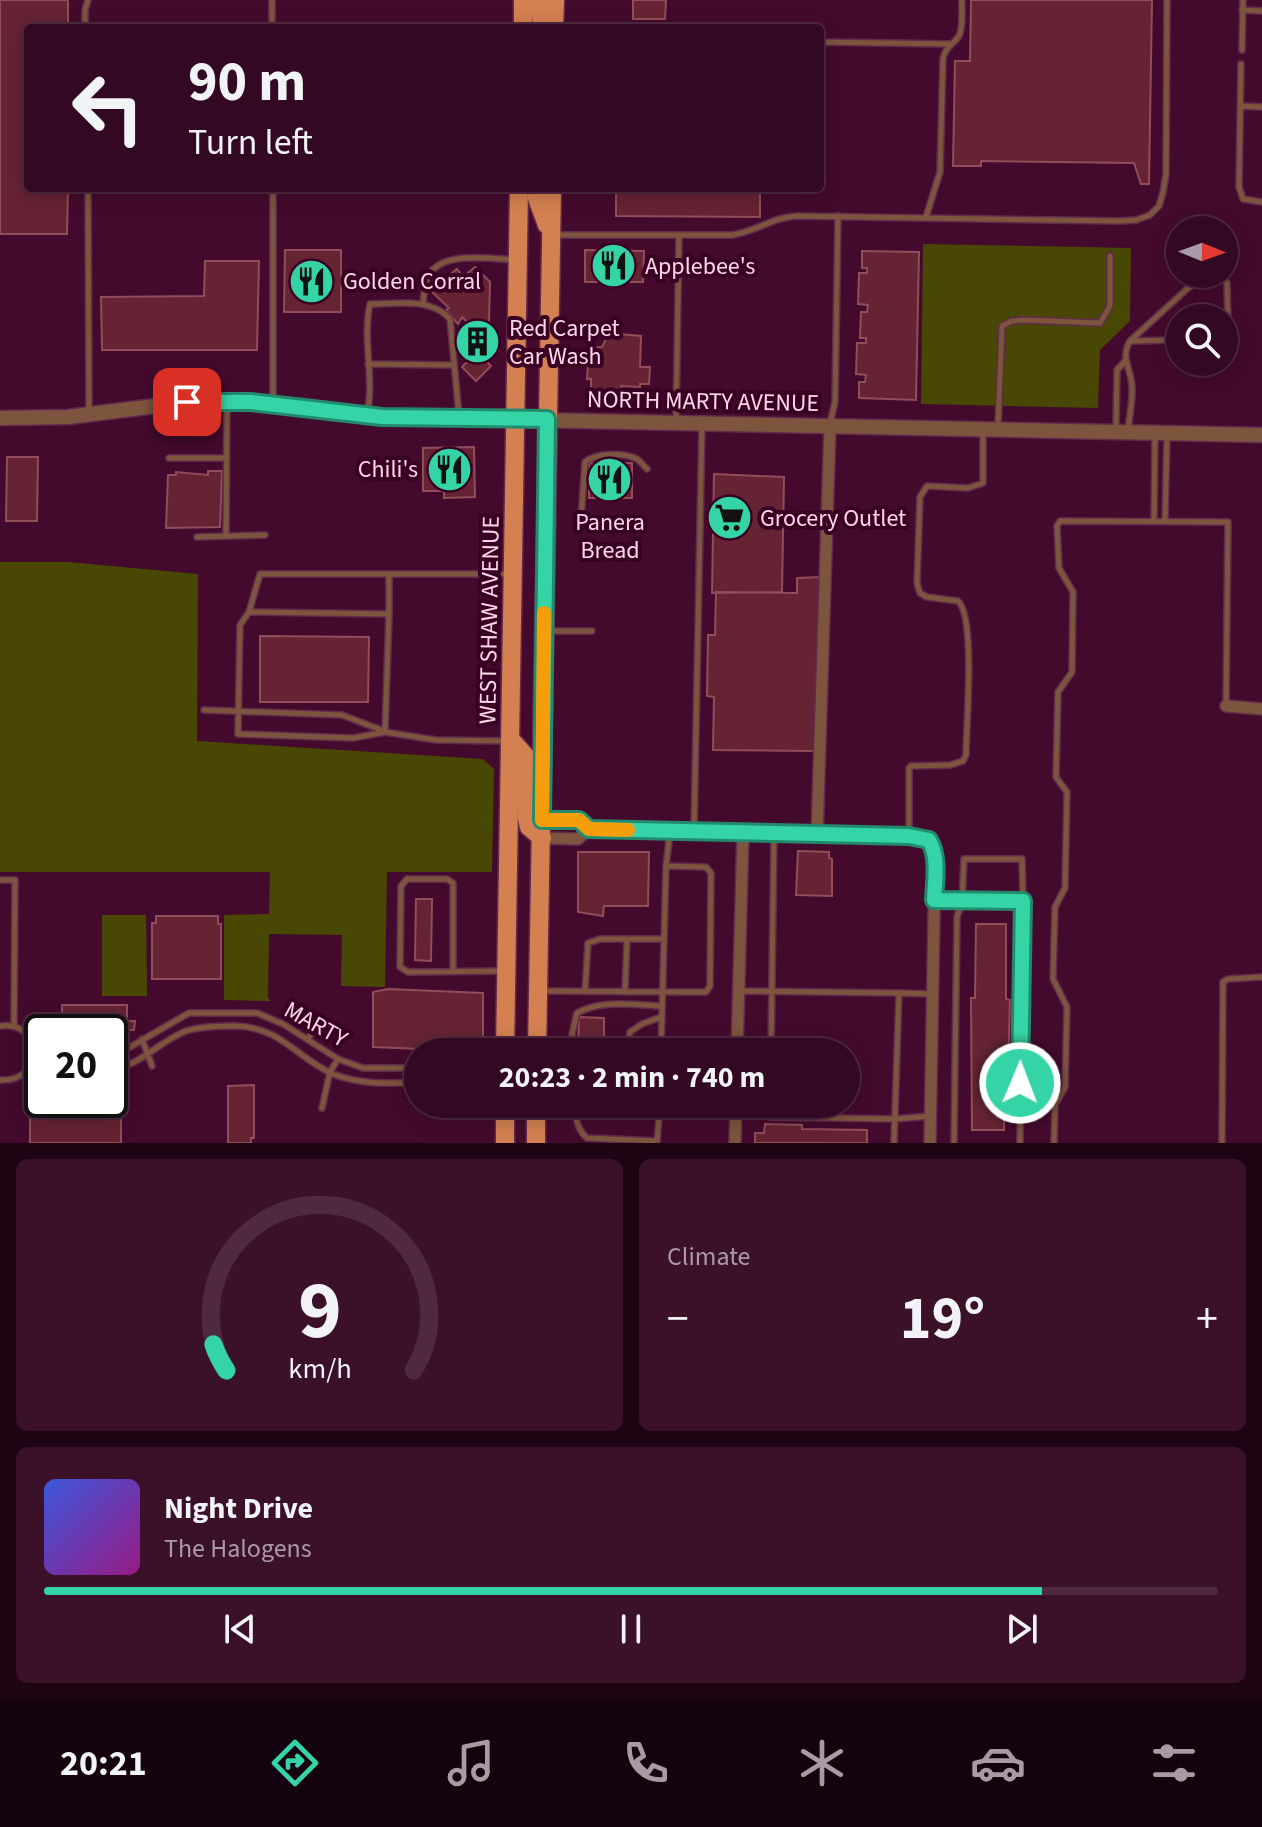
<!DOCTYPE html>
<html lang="en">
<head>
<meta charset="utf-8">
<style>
  :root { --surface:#330822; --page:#3b112a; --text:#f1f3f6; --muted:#a99aa5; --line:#4e2940; --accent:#35d4a7 }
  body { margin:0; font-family:"Source Sans 3",sans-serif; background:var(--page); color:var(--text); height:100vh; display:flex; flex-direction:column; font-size:30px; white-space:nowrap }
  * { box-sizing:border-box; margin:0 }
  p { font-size:26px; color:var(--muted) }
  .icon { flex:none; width:44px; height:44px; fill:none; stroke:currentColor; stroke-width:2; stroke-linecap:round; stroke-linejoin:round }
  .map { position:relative; height:1143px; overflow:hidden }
  .side { display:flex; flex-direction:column; gap:16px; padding:16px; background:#1c0413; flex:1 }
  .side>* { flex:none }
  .banner { position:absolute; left:24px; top:24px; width:800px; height:168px; border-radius:8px; box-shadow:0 4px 20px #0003,0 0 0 2px var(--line); background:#330822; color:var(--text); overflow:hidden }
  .needle { width:52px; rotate:91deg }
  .controls { position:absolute; left:1166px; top:216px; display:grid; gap:16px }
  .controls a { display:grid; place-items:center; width:72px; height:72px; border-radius:50%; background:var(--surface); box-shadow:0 4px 20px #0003,0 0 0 2px var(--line); font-size:40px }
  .speed { position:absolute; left:24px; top:1014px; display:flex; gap:16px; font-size:40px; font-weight:700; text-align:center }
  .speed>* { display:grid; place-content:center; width:104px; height:104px; border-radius:50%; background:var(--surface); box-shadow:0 4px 20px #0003,0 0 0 2px var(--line); line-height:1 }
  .speed .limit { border:4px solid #111; border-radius:12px; background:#fff; color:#111 }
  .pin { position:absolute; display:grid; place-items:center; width:68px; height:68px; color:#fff; margin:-34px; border-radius:16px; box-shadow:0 4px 12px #0006 }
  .me { position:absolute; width:88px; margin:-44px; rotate:1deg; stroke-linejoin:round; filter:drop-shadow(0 0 6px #0008) }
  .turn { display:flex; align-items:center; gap:28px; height:168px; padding:0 32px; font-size:36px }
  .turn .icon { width:104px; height:104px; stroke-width:2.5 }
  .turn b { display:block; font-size:56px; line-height:68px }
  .big { font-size:60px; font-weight:700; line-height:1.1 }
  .side .card { flex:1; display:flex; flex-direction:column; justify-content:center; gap:12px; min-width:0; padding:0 28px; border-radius:12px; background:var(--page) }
  .side .dial { align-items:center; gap:0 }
  .dial svg { height:208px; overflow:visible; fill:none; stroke:var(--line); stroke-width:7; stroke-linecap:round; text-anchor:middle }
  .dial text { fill:var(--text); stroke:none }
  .song { display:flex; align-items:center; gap:24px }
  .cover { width:96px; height:96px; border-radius:12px; background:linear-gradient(135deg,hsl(230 70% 55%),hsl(310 70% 35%)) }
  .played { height:8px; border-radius:4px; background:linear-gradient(90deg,var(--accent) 85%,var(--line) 85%) }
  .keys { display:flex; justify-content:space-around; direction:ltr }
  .heat { display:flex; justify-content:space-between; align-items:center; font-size:44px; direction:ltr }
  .side .tiles { flex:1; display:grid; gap:16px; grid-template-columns:1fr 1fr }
  .card:last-child { grid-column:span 2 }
  .trip { position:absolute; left:404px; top:1038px; width:456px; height:80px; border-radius:40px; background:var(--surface); box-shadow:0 4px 20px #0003,0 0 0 2px var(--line); font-weight:700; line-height:80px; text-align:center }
  .dock { display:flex; height:128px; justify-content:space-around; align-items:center; background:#14030e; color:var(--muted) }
  .dock .icon { width:56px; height:56px }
  .dock .active { color:var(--accent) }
  .dock b { font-size:36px; color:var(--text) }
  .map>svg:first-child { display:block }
  .green { fill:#484704 }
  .building { fill:#652333; stroke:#934c5a; stroke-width:2 }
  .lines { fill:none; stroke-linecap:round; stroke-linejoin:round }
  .service-casing { stroke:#622b4b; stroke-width:8 }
  .minor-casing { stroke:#622b4b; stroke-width:14 }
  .tertiary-casing { stroke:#622b4b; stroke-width:17 }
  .primary-casing { stroke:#622b4b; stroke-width:21 }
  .service { stroke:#7d543e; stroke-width:5 }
  .minor { stroke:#7d543e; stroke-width:11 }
  .tertiary { stroke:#7d543e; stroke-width:14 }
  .primary { stroke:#d48051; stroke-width:18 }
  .route-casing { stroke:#228a6d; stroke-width:20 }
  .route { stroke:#35d4a7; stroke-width:14 }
  .slow { stroke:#f59e0b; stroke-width:14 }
  .labels { text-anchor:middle; stroke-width:8; stroke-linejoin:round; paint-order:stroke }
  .poi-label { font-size:24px; fill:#fdd7e8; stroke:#390023; text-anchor:start }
  .street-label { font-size:24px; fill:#fdd7e8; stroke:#390023 }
</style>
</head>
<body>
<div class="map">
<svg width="1262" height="1143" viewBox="0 0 1262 1143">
  <rect width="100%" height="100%" fill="#440a2d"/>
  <path class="green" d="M923 244 1131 248 1130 321 1100 350 1098 408 921 404Z
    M0 562H68L198 574 197 741 483 759 494 769 492 872H387L385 987 341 986 342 935 269 934 268 998 271 1001 224 1000V915L269 914 270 872H0Z
    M102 915H146L147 996H102Z"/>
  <path class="building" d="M0 0H68V28H28V188H68L67 234H0Z
    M633 0H666L665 19H633Z
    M971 0H1152L1149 184H1141L1134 163 981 161V166H953L955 61H970Z
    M616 188H760V217L616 216Z
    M285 250H341V312H284Z
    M585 250 644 251 643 282H585Z
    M862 251 919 252 916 400 859 398V382H865L866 375 856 374 857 343H866V338H860L861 312H867L868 305 858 304 859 273H867V268H862Z
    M205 261H259L257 350H102L101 297 204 296Z
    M475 267 490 282 488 363 491 366 476 381 462 367 468 361V323L462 317 458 324 446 310 449 308 430 290 457 269 463 277Z
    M609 333 641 336 640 367H650L649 384H640V387L621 386V393H591V379H587L589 348 602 347Z
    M474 447 475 497 444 498V491H423V448Z
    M7 457H38L37 521H6Z
    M589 463H632V498H589Z
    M208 471H222L220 527 166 528 168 475H176V472L208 475Z
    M714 474 784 477 782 592 712 593Z
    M821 577 817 751 713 750 714 697 707 696 708 635H715L716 592 797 593V578Z
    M260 636 369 637 368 702H260Z
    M798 851 829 852V858L832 859V896L796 895Z
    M578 852H649L648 906H604L603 916 578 912Z
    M416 899H432L431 961 415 960Z
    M156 916H218V924H221V979H152V923H156Z
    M976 924H1006V999L1010 1000 1008 1072H1005L1004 1130H972L971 998H975Z
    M388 989 483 993V1048L470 1051 373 1047V992Z
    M62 1005H127V1021H135L134 1030H120V1034L62 1032Z
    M579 1017 604 1018V1049H601V1052H578Z
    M254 1085V1138H251V1143H228V1086Z
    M30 1094H42V1100H110V1094L121 1095V1143H30Z
    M765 1124 802 1125V1129L867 1130V1143H755V1133H764Z"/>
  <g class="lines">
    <defs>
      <path id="service" d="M1242 10 1262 11
        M85 28V10L88 0
        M272 28V0
        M820 42 950 44
        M1242 50 1243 0
        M1241 64 1239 187 1243 199 1262 202
        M1241 106 1262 107
        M88 188 89 411
        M273 188V402
        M926 217 940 172 943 59C945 47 953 45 959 36 964 26 961 11 962 0
        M556 235H732C755 232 773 217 797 216L1121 221 1136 220 1150 215 1159 206 1163 192 1166 174 1167 0
        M423 304C424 296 424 286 427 279 438 249 491 259 516 260
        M1131 341 1180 340
        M368 364 453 365
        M367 414C375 378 362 341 370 304 397 304 431 297 450 319L459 416
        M676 422 679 235
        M830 423 835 402 838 216
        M998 427 1002 326 1012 321 1023 320 1100 323 1110 306V256
        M1116 428 1117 370 1125 361
        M1128 432C1129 417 1133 401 1132 386 1131 369 1120 357 1130 341L1187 289 1208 274 1223 278 1227 283 1228 325 1224 333
        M169 458H227
        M1154 521 1155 435
        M1165 521 1167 434
        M595 529 581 519 585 462C596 453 624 452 637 459 641 462 644 466 647 469
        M226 536 227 402
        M197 537 265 535
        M249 612 240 625 238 734 353 738 385 732
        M389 614V574
        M549 631H592
        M204 710 342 715 384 731
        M506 741 436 740 385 732 389 614 249 612 260 574H508
        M694 831 702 425
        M909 836V768L911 766 950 765 963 761 966 755C966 727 976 617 958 601L927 597 920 593 917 583 920 497 927 486 968 488 983 483V431
        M0 880H15L14 1026
        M935 900 1023 901 1022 859H964L962 902 957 917 954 1143
        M453 971V883L447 879H407L401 886 400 967 408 972 503 971
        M543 991 706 992 710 986 711 873 706 867 666 866
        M585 991 588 943 600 939H664
        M738 991 899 993 894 1143
        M625 992 627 939
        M899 993 932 994
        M0 1026C43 1020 47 1082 0 1080
        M142 1039 152 1066
        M308 1039 318 1021
        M573 1052 572 1034 577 1013C602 999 634 1005 662 1006
        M626 1052 630 1032 642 1024 661 1017
        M661 1052 666 866 670 832
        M771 1052 774 835
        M110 1054H118L189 1013H257L283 1024 338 1059 363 1068H418
        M110 1069C140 1067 159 1041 186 1031 201 1026 220 1026 235 1026 282 1027 296 1058 333 1074 361 1085 389 1083 418 1083
        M29 1071 42 1070
        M575 1104C576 1118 576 1128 587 1138L657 1141
        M672 1104 736 1109 771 1117 895 1119 930 1116
        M541 1107 618 1104
        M322 1108 330 1072 338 1059
        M771 1117V1104
        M657 1142 660 1104
        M1020 1143 1023 901
        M1054 1143 1055 1105 1065 1087 1067 1007 1053 979 1055 907 1065 888 1067 792 1056 777 1058 692 1072 672 1073 592 1059 568 1057 526 1060 521 1228 522 1226 705
        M1222 1143 1223 982 1228 979 1262 977"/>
      <path id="minor" d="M1226 706 1262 709
        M542 820H579L589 829
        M817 835 830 426
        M542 838 578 839 589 829 909 836 929 840 934 849 935 858 930 1143
        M737 1052 743 833
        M735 1143 736 1104"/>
      <path id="tertiary" d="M0 418 68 417 187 402 227 401 302 406 382 417 1262 435"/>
      <path id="primary" d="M540 0 542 28
        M523 28V0
        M554 28 555 0
        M537 188V198L547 225
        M512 741 527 758V818L529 827 542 838
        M505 1052 519 188
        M537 1052 552 188
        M505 1104V1143
        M536 1143V1104"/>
    </defs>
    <use href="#service" class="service-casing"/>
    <use href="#minor" class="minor-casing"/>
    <use href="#tertiary" class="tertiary-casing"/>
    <use href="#primary" class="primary-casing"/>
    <use href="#service" class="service"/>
    <use href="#minor" class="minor"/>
    <use href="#tertiary" class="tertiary"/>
    <use href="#primary" class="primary"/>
  </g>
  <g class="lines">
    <defs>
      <path id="route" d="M187 402H251L382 417 547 419 542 820H579L589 829 909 836 929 840C939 857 935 880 934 900L1023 901 1020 1083"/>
    </defs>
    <use href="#route" class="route-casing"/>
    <use href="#route" class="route"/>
    <path class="slow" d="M544 613 542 820H579L589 829 628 830"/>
  </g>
  <defs>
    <symbol id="restaurant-disc" viewBox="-11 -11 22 22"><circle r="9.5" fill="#35d4a7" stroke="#390023"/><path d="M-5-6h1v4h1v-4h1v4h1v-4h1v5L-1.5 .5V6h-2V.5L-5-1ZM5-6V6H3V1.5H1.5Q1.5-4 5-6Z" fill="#111"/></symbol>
    <symbol id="building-disc" viewBox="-11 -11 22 22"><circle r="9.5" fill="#35d4a7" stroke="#390023"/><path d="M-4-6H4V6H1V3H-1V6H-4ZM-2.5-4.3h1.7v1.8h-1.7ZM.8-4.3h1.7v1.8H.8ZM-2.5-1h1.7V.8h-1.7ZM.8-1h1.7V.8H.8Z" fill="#111"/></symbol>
    <symbol id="supermarket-disc" viewBox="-11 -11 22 22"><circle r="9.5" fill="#35d4a7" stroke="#390023"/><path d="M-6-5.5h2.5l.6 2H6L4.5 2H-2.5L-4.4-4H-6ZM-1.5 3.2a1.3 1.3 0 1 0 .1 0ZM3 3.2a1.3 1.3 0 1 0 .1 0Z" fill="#111"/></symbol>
  </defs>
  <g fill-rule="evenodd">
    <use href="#restaurant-disc" x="588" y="240" width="51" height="51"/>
    <use href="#restaurant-disc" x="286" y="256" width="51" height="51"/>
    <use href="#building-disc" x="452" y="316" width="51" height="51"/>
    <use href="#restaurant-disc" x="424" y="444" width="51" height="51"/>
    <use href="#restaurant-disc" x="584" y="454" width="51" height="51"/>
    <use href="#supermarket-disc" x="704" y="492" width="51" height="51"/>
  </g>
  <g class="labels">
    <g class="poi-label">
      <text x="645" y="274">Applebee's</text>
      <text x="343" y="289">Golden Corral</text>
      <text x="509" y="336">Red Carpet<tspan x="509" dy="28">Car Wash</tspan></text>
      <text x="418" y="477" text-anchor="end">Chili's</text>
      <text x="760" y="526">Grocery Outlet</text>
      <text x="610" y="530" text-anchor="middle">Panera<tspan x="610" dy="28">Bread</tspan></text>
    </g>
    <g class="street-label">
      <text transform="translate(703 401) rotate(1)" y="8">NORTH MARTY AVENUE</text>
      <text transform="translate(489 620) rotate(-89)" y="8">WEST SHAW AVENUE</text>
      <text transform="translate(316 1024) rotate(29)" y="8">MARTY</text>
    </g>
  </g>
</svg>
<div class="controls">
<a><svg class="needle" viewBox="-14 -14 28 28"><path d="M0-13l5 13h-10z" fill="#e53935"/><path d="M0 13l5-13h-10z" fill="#a99aa5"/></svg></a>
<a><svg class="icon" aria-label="search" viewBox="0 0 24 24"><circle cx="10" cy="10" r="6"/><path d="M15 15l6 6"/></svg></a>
</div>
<div class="speed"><div class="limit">20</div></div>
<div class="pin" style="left:187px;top:402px;background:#d93025"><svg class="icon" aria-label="arrive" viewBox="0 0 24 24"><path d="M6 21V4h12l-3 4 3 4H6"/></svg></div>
<svg class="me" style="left:1020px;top:1083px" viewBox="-20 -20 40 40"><circle r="17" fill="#35d4a7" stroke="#fff" stroke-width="3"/><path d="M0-11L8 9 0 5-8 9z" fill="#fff"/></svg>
<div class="trip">20:23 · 2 min · 740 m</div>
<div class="banner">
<div class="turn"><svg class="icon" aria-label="left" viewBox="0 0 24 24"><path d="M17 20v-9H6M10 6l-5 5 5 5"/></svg><div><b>90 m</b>Turn left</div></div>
</div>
</div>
<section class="side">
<div class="tiles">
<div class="card dial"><svg viewBox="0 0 100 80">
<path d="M14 69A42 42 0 1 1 86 69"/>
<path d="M14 69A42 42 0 0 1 9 59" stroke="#35d4a7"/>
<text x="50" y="56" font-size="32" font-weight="700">9</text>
<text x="50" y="72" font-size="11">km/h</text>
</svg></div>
<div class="card"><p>Climate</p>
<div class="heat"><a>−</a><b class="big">19°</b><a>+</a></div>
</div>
<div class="card">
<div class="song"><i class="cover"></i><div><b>Night Drive</b><p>The Halogens</p></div></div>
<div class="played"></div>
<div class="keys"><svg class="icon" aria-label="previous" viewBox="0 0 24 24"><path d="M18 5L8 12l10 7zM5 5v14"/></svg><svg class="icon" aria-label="pause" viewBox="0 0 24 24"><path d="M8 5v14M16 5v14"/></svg><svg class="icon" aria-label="next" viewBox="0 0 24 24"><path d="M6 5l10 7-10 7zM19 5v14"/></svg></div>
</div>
</div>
</section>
<nav class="dock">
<b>20:21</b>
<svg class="icon active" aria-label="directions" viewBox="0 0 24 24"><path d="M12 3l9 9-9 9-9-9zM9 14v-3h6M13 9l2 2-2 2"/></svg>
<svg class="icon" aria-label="music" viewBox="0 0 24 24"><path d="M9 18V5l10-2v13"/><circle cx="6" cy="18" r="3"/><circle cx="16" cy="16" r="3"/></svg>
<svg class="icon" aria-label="phone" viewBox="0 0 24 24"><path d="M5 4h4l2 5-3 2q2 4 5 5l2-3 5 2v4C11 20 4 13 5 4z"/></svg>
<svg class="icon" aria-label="climate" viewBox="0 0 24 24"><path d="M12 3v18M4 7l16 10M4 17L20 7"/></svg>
<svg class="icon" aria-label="car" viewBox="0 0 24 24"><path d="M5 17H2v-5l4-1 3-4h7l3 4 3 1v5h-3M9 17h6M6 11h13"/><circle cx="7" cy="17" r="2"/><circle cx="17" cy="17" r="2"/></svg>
<svg class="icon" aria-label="filters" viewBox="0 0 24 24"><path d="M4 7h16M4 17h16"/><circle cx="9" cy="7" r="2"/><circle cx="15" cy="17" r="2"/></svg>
</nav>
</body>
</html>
